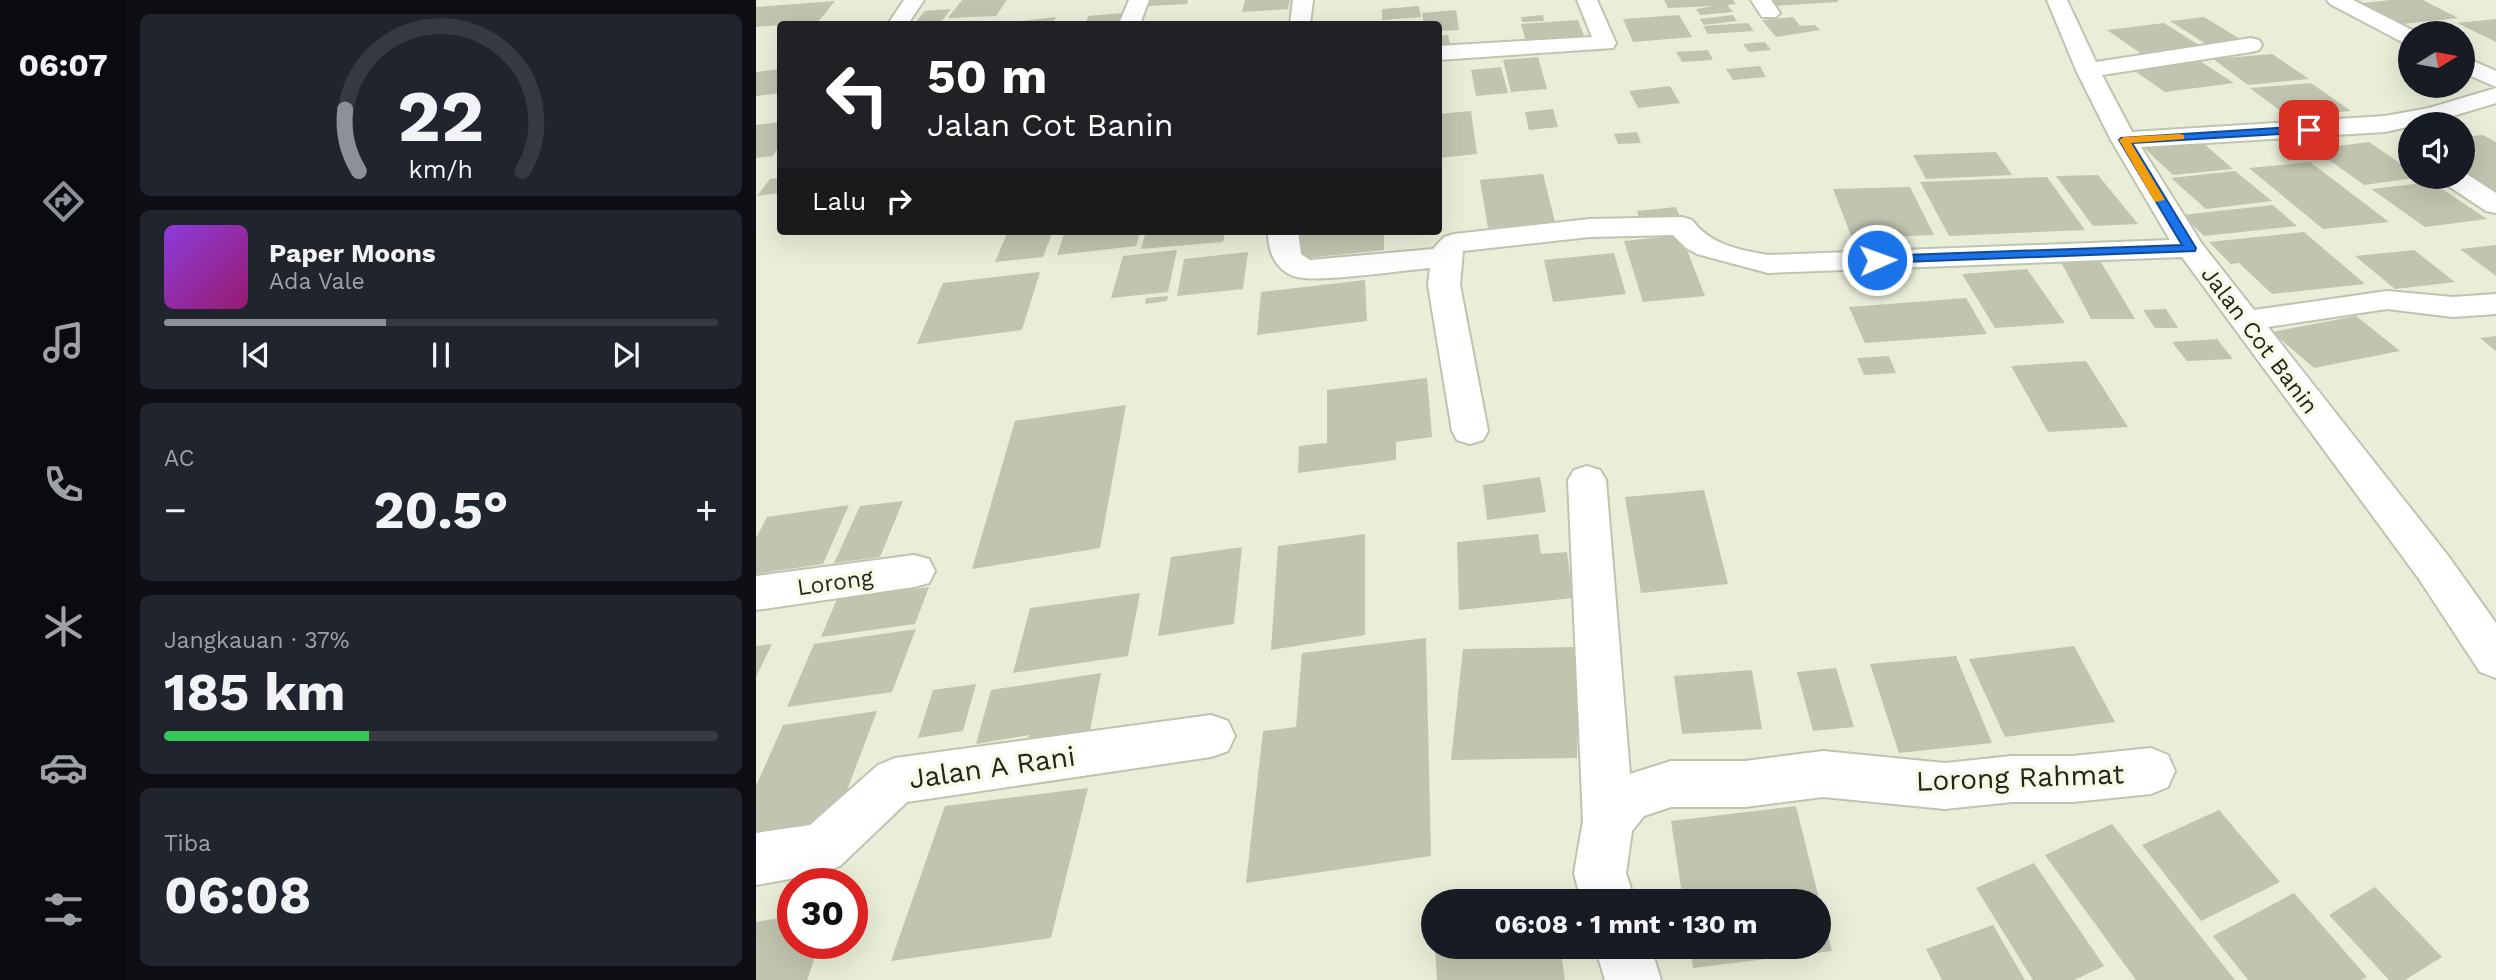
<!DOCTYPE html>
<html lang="id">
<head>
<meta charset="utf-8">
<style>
  :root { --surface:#171b24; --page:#20242c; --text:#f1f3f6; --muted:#9ea1a6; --line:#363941; --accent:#8c9099 }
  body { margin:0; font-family:"Work Sans",sans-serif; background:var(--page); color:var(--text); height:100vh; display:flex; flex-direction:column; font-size:26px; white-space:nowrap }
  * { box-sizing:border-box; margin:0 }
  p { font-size:23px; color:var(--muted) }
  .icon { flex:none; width:38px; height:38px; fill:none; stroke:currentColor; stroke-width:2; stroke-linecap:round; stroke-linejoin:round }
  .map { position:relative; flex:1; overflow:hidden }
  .details { display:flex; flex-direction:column; gap:14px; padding:14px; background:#0d0f14; width:630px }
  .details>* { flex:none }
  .top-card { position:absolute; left:21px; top:21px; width:665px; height:214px; border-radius:7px; box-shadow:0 7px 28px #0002; background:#202124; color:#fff; overflow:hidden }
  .needle { width:46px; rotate:79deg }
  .tools { position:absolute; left:1642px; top:21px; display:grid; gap:14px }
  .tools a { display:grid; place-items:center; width:77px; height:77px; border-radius:50%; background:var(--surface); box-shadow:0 7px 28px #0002; font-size:35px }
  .speed { position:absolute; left:21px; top:868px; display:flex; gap:14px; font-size:35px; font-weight:700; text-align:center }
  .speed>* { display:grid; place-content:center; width:91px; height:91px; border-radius:50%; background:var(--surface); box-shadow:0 7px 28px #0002; line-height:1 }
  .speed .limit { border:10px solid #d22; background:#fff; color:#111 }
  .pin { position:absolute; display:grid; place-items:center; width:60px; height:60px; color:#fff; margin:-30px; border-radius:14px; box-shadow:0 4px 10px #0006 }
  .me { position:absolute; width:77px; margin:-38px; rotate:88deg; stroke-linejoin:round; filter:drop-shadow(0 0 5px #0008) }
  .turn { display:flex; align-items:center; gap:24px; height:147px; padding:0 35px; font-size:32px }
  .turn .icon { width:91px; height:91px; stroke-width:2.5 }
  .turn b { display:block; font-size:49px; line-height:60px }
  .then { display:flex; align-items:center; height:66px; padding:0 35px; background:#0003; gap:14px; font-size:26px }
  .big { font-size:52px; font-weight:700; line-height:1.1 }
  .details .tile { flex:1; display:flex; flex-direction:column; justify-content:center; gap:10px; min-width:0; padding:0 24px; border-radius:10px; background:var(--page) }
  .details .dial { align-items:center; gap:0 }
  .dial svg { height:182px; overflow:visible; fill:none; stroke:var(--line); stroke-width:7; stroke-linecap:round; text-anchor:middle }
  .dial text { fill:var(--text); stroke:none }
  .song { display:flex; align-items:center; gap:21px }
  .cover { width:84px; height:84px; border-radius:10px; background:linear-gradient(135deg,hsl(270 70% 55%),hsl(320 70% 35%)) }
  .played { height:7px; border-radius:4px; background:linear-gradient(90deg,var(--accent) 40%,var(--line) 40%) }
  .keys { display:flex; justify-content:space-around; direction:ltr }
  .heat { display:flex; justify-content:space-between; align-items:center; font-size:38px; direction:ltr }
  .charge { height:10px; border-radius:5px; background:linear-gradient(90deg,#34c759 37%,var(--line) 0) }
  .trip { position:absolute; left:665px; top:889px; width:410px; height:70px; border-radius:35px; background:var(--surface); box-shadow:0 7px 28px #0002; font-weight:700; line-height:70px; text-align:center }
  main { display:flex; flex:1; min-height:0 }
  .dock { display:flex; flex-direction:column; width:126px; justify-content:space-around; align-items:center; background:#090b0e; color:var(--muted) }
  .dock .icon { width:49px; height:49px }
  .dock .current { color:var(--accent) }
  .dock b { font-size:32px; color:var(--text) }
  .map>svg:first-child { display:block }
  .building { fill:#c0c5b0 }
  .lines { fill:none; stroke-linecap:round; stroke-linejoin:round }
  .minor-casing { stroke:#bec4ae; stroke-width:4 }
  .minor { fill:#fff; fill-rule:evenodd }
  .route { fill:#1a73e8; stroke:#114b97; stroke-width:2 }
  .slow { fill:#f59e0b }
  .labels { text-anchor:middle; stroke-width:7; stroke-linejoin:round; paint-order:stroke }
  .street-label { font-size:23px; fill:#24261e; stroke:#f5fbe5 }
  .near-street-label { font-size:28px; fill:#24261e; stroke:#f5fbe5 }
</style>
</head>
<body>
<main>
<nav class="dock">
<b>06:07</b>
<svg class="icon current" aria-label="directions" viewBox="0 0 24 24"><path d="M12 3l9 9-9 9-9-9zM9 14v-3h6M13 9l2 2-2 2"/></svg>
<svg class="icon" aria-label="music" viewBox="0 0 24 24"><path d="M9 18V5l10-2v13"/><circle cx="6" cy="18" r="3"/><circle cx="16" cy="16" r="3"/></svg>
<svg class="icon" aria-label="phone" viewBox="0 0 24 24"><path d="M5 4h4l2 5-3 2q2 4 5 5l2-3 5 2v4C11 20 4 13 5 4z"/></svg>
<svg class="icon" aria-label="climate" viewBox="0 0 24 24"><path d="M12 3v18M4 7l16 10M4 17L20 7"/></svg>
<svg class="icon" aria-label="car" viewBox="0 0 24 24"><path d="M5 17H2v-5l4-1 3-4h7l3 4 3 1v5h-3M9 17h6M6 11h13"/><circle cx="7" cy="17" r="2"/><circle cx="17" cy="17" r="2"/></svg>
<svg class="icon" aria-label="filters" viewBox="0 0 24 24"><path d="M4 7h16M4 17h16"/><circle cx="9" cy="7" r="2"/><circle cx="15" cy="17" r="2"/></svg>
</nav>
<section class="details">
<div class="tile dial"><svg viewBox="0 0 100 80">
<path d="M14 69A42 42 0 1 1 86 69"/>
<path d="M14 69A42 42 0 0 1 8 42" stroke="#8c9099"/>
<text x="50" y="56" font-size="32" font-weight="700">22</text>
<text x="50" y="72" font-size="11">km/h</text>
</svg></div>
<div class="tile">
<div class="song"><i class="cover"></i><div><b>Paper Moons</b><p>Ada Vale</p></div></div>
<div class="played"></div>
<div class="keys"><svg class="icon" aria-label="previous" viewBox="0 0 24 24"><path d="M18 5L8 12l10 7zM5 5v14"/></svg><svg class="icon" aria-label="pause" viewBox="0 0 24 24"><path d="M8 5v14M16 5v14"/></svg><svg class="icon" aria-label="next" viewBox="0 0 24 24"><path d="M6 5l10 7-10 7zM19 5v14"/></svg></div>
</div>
<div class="tile"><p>AC</p>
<div class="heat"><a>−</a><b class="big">20.5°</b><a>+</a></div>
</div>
<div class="tile"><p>Jangkauan · 37%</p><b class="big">185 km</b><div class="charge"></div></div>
<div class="tile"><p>Tiba</p><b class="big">06:08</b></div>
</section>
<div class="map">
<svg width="1740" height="980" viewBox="0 0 1740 980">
  <rect width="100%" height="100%" fill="#e8eed8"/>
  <path class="building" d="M206 0H251L240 16 192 18Z
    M394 0H432L431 4 391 6Z
    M489 0H534L532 9 486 12Z
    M908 0H977L980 4 971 5 977 12 944 15 940 9 958 6 912 8Z
    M1015 0H1082V2L1020 6Z
    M1635 0H1667L1702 18 1636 25 1597 4Z
    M79 1 62 22 0 27V7Z
    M663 6 665 17 626 20V9Z
    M195 9 185 22 158 24 169 11Z
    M700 10 703 30 682 31V24H668L666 13Z
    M366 13 363 23 330 24 332 16Z
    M787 15 788 21 766 22 765 17Z
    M923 15 936 37 877 42 867 19Z
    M977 15 981 21 948 25 944 19Z
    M300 17 297 24H254L255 22Z
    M1037 17 1044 26 1059 25 1064 30 1020 37 1006 20Z
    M1448 17 1489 42 1453 46 1414 21Z
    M1740 19V42L1701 23Z
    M822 20 830 41 771 45 765 24Z
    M992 23 998 31 952 34 947 26Z
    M1408 23 1449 49 1390 57 1351 30Z
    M692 35 695 48 682 49V36Z
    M1009 42 1015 50 993 52 987 44Z
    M952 50 957 60 926 62 920 52Z
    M1516 54 1553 79 1492 85 1457 59Z
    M782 57 791 89 755 92 747 60Z
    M1444 61 1478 83 1409 92 1377 70Z
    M1004 66 1010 77 977 80 970 69Z
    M745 67 752 93 720 96 715 70Z
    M24 69V93L0 96V72Z
    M1555 83 1595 111 1531 116 1494 88Z
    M914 86 924 103 882 108 873 91Z
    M797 109 802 127 773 130 769 112Z
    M715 111 721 154 682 158V114Z
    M24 122V145L17 156 0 158V125Z
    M881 132 885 143 862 144 858 134Z
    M1727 135 1740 142V192L1706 171V155L1721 153 1706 144V137Z
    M1446 142 1477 169 1417 175 1388 148Z
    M1613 142 1654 170V177L1659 178 1608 185 1558 149Z
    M1240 152 1256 175 1170 179 1157 155Z
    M1554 162 1633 222 1567 229 1493 168Z
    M1479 171 1516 201 1450 209 1415 178Z
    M787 174 799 222 732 228 724 180Z
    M1342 175 1382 224 1337 226 1300 176Z
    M1291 177 1329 230 1193 236 1164 182Z
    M24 178V193L1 196 14 179Z
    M1676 182 1704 201 1731 219 1669 227 1615 189Z
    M1154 187 1178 235 1096 238 1077 189Z
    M1517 205 1541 226 1448 236 1426 215Z
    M920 207 925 220 885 224 881 211Z
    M252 231H297L287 257 239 262Z
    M309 231H384L380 246 301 255Z
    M390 231H469L467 242 385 249Z
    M543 231H628V250L541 259Z
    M1548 232 1609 284 1516 294 1483 263 1475 264 1453 242Z
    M925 235 949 296 887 302 868 241Z
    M1740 245V276L1704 249Z
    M421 250 412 292 355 298 367 256Z
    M1658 250 1699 282 1639 289 1599 256Z
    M492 252 487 289 421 296 428 259Z
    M858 253 870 294 797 302 788 260Z
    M1305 262H1345L1379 319H1335Z
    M1271 269 1309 323 1239 328 1206 274Z
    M284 272 266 330 161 344 187 283Z
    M609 280 611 321 501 335 505 292Z
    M412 296 411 301 389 304 390 298Z
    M1210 298 1231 334 1109 343 1093 307Z
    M1410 309 1422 328H1399L1387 310Z
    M1600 316 1644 351 1558 368 1516 332Z
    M1740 336V351L1724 338Z
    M1461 339 1477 359 1431 361 1416 342Z
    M1133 356 1140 373 1108 375 1101 358Z
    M1330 361 1372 427 1292 432 1255 366Z
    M671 378 676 437 640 442V460L542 473 543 446 571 443V390Z
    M370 405 344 548 216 569 259 421Z
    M784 477 790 512 731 520 727 485Z
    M948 490 972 584 885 593 869 497Z
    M147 501 124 557 78 563 104 506Z
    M93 505 67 564 0 574V538L11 517Z
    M609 534V635L515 650 522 546Z
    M782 534 785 554 811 552 817 598 703 610 701 542Z
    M486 547 478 624 402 636 415 557Z
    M173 587 159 624 65 637 81 599Z
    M384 593 372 656 257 673 274 608Z
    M160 629 136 692 31 707 58 644Z
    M670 638 675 856 490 883 507 731 540 727 546 653Z
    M16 644 0 677V646Z
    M1318 646 1359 722 1249 737 1213 659Z
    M823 647 821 758 695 760 707 649Z
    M1200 656 1236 743 1143 753 1114 664Z
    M1080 668 1098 727 1057 731 1041 672Z
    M996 670 1006 729 926 734 918 676Z
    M345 673 332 741 269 751 273 735 220 744 235 690Z
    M220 684 207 731 162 738 177 690Z
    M121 711 76 830 0 843V786L27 725Z
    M332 788 295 938 135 961 189 806Z
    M1040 806 1076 951 937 968 934 947H1062V901H927L915 821Z
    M1463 810 1524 882 1445 921 1386 845Z
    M1356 824 1479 980H1380L1289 855Z
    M1278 863 1348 966 1318 980H1277L1220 888Z
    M1619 887 1686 957 1649 980H1633L1573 915Z
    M1538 893 1611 977 1605 980H1492L1457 936Z
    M37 909V943H64L51 980H0V922L34 916Z
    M1237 925 1269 980H1186L1170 949Z
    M687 947H804L809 980H681L679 948Z"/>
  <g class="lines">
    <defs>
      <path id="minor" d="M148 0H168L152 24H132Z
        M373 0H393L384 24H363Z
        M537 0H557L554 24H534Z
        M821 0H841L860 43 857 48 682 60V46L836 37Z
        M995 0H1015L1024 13 1020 17H1006Z
        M1291 0H1311L1340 62 1495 38 1503 40 1506 45 1503 50 1495 52 1346 75 1376 132 1629 116 1673 108 1740 88V103L1687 119 1629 132 1385 147 1446 244 1498 310 1631 291 1697 297 1740 294V314L1697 317 1631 309 1512 327 1693 557 1740 623V678L1724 672 1663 579 1426 257 1012 273 941 254 930 248 917 235 834 237 707 251 704 285 732 431 727 440 714 444 701 440 696 431 672 285 674 268C648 270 557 284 537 276 518 268 512 250 512 231H542L545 254 554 260 677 249 688 237 698 234 834 219 926 217 936 220C954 245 984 250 1012 255L1414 240 1355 140 1320 70Z
        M1571 0H1597L1662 33H1654V44L1646 42 1574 4Z
        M1706 56 1740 71V87L1706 72Z
        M1706 171 1740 193V213L1730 211 1688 183 1684 177H1706Z
        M831 466 844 470 850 480 874 774 915 761H989L1067 751 1189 763 1256 756H1317L1395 748 1412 755 1419 771 1412 787 1395 794 1317 802H1256L1189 809 1067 797 989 807H915L888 816 876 831 870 873 879 901H825L818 873 827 821 812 480 818 470Z
        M158 555 173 559 179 571 173 583 158 587 0 610V576Z
        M455 715 472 721 479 736 472 751 455 757 151 802 84 866 66 873 0 885V833L54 825 122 765 139 758Z
        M839 947H895L905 980H849Z"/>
    </defs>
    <use href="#minor" class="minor-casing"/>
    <use href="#minor" class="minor"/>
  </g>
  <path class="route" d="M1553 126 1559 130 1557 132 1376 143 1440 248 1439 251 1121 263 1115 260 1121 256 1426 245 1363 140 1365 138Z"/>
  <path class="slow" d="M1424 134 1428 135V139L1375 143 1409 200 1399 202 1363 140 1368 137Z"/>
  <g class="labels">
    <g class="street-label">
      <text transform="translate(1504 340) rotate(53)" y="8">Jalan Cot Banin</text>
      <text transform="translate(79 582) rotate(-8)" y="8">Lorong</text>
    </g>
    <g class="near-street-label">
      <text transform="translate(236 767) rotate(-8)" y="10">Jalan A Rani</text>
      <text transform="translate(1264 777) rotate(-2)" y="10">Lorong Rahmat</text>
    </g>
  </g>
</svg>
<div class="tools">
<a><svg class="needle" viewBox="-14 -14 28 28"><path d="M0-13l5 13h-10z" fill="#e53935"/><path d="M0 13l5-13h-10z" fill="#9ea1a6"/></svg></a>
<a><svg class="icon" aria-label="sound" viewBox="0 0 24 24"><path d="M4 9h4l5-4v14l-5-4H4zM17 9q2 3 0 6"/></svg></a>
</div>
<div class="speed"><div class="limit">30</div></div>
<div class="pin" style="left:1553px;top:130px;background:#d93025"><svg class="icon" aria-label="arrive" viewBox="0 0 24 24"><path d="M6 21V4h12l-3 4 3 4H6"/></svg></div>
<svg class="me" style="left:1121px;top:260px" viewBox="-20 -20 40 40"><circle r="17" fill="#1a73e8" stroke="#fff" stroke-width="3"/><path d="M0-11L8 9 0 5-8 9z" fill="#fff"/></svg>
<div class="trip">06:08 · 1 mnt · 130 m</div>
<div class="top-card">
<div class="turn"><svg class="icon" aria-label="left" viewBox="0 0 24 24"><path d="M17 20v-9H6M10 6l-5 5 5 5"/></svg><div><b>50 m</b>Jalan Cot Banin</div></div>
<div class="then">Lalu<svg class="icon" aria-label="right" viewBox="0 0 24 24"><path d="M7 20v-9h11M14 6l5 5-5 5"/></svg></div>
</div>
</div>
</main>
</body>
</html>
